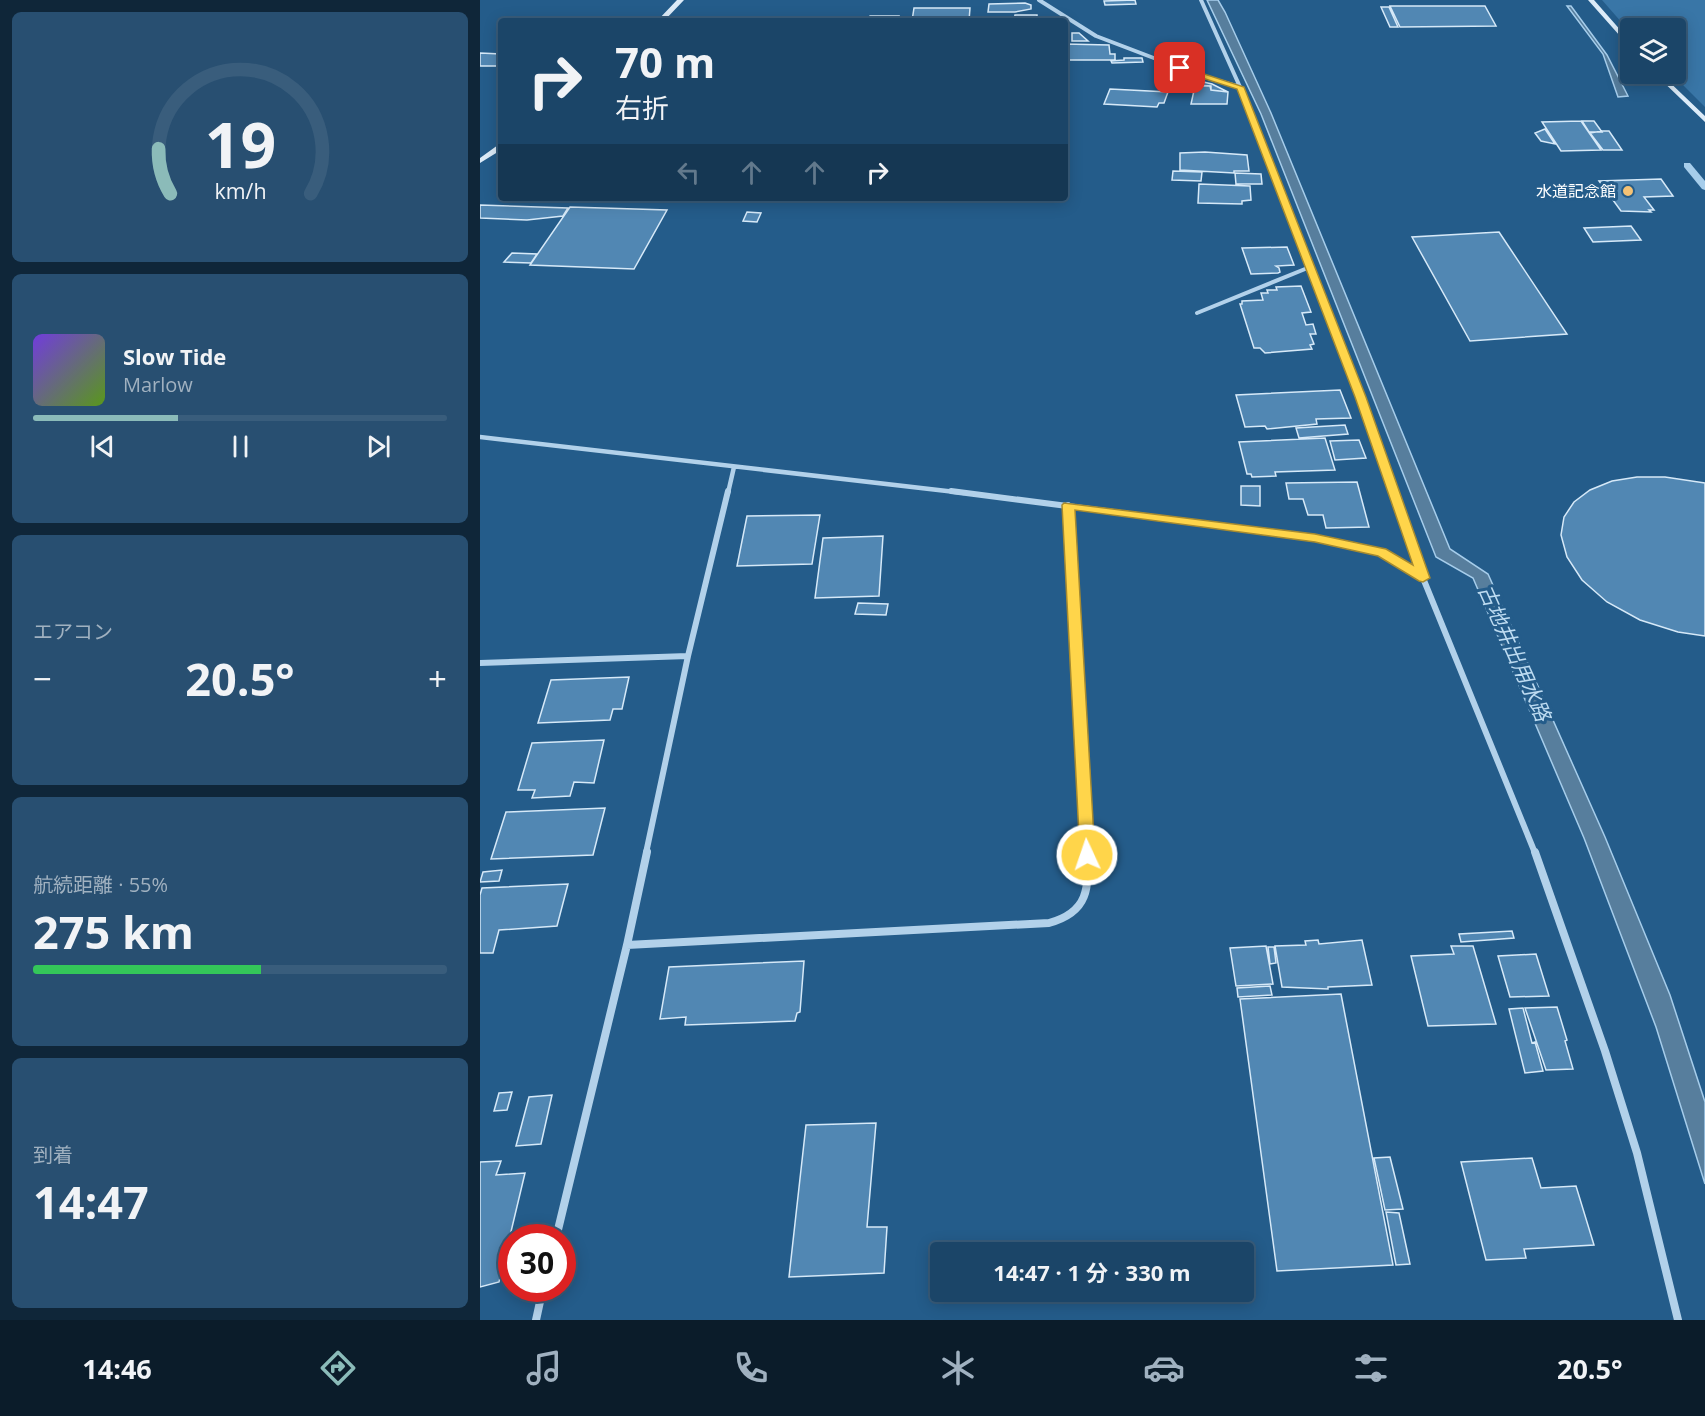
<!DOCTYPE html>
<html lang="ja">
<head>
<meta charset="utf-8">
<style>
  :root { --surface:#1b4568; --page:#284f71; --text:#f1f3f6; --muted:#a0b1c0; --line:#395d7c; --accent:#8bbbb9 }
  body { margin:0; font-family:"Open Sans","Noto Sans JP",sans-serif; background:var(--page); color:var(--text); height:100vh; display:flex; flex-direction:column; font-size:22px; white-space:nowrap }
  * { box-sizing:border-box; margin:0 }
  p { font-size:20px; color:var(--muted) }
  .icon { flex:none; width:33px; height:33px; fill:none; stroke:currentColor; stroke-width:2; stroke-linecap:round; stroke-linejoin:round }
  .map { position:relative; flex:1; overflow:hidden }
  .sheet { display:flex; flex-direction:column; gap:12px; padding:12px; background:#0f2639; width:480px }
  .sheet>* { flex:none }
  .top-card { position:absolute; left:18px; top:18px; width:570px; height:183px; border-radius:6px; box-shadow:0 3px 15px #0003,0 0 0 2px var(--line); background:#1b4568; color:var(--text); overflow:hidden }
  .buttons { position:absolute; left:1140px; top:18px; display:grid; gap:12px }
  .buttons a { display:grid; place-items:center; width:66px; height:66px; border-radius:6px; background:var(--surface); box-shadow:0 3px 15px #0003,0 0 0 2px var(--line); font-size:30px }
  .speed { position:absolute; left:18px; top:1224px; display:flex; gap:12px; font-size:30px; font-weight:700; text-align:center }
  .speed>* { display:grid; place-content:center; width:78px; height:78px; border-radius:50%; background:var(--surface); box-shadow:0 3px 15px #0003,0 0 0 2px var(--line); line-height:1 }
  .speed .limit { border:9px solid #d22; background:#fff; color:#111 }
  .pin { position:absolute; display:grid; place-items:center; width:51px; height:51px; color:#fff; margin:-26px; border-radius:12px; box-shadow:0 3px 9px #0006 }
  .me { position:absolute; width:66px; margin:-33px; rotate:357deg; stroke-linejoin:round; filter:drop-shadow(0 0 4px #0008) }
  .turn { display:flex; align-items:center; gap:21px; height:126px; padding:0 18px; font-size:27px }
  .turn .icon { width:78px; height:78px; stroke-width:2.5 }
  .turn b { display:block; font-size:42px; line-height:51px }
  .lanes { display:flex; align-items:center; height:57px; padding:0 18px; background:#0003; justify-content:center; gap:30px; direction:ltr }
  .lanes .off { opacity:.35 }
  .big { font-size:45px; font-weight:700; line-height:1.1 }
  .sheet .widget { flex:1; display:flex; flex-direction:column; justify-content:center; gap:9px; min-width:0; padding:0 21px; border-radius:9px; background:var(--page) }
  .sheet .dial { align-items:center; gap:0 }
  .dial svg { height:156px; overflow:visible; fill:none; stroke:var(--line); stroke-width:7; stroke-linecap:round; text-anchor:middle }
  .dial text { fill:var(--text); stroke:none }
  .song { display:flex; align-items:center; gap:18px }
  .cover { width:72px; height:72px; border-radius:9px; background:linear-gradient(135deg,hsl(260 70% 55%),hsl(90 70% 35%)) }
  .played { height:6px; border-radius:3px; background:linear-gradient(90deg,var(--accent) 35%,var(--line) 35%) }
  .keys { display:flex; justify-content:space-around; direction:ltr }
  .heat { display:flex; justify-content:space-between; align-items:center; font-size:33px; direction:ltr }
  .charge { height:9px; border-radius:4px; background:linear-gradient(90deg,#34c759 55%,var(--line) 0) }
  .trip { position:absolute; left:450px; top:1242px; width:324px; height:60px; border-radius:6px; background:var(--surface); box-shadow:0 3px 15px #0003,0 0 0 2px var(--line); font-weight:700; line-height:60px; text-align:center }
  .dock { display:flex; height:96px; justify-content:space-around; align-items:center; background:#0b1c2a; color:var(--muted) }
  .dock .icon { width:42px; height:42px }
  .dock .current { color:var(--accent) }
  .dock b { font-size:27px; color:var(--text) }
  main { display:flex; flex:1; min-height:0 }
  .map>svg:first-child { display:block }
  .green { fill:#3976a7 }
  .water { fill:#577e9d; stroke:#a6cdeb; stroke-width:1.5 }
  .lines { fill:none; stroke-linecap:round; stroke-linejoin:round }
  .stream { fill:#a6cdeb; fill-rule:evenodd }
  .building { fill:#5187b3; stroke:#d6e9f8; stroke-width:1.5 }
  .service { stroke:#b2d1ea; stroke-width:4 }
  .minor-far3 { stroke:#b2d1ea; stroke-width:4 }
  .minor-far2 { stroke:#b2d1ea; stroke-width:4.5 }
  .minor-far1 { stroke:#b2d1ea; stroke-width:6 }
  .minor { stroke:#b2d1ea; stroke-width:8 }
  .secondary { fill:#dcebf8; fill-rule:evenodd }
  .route { fill:#ffd54a; stroke:#a68a30; stroke-width:1.5 }
  .poi-dot { fill:#f4c275; stroke:#245c8a; stroke-width:2 }
  .labels { text-anchor:middle; stroke-width:6; stroke-linejoin:round; paint-order:stroke }
  .far-poi-label { font-size:16px; fill:#fff; stroke:#245c8a; text-anchor:end }
  .water-label { font-size:21px; font-style:italic; fill:#bddbf1; stroke:#245c8a }
</style>
</head>
<body>
<main>
<section class="sheet">
<div class="widget dial"><svg viewBox="0 0 100 80">
<path d="M14 69A42 42 0 1 1 86 69"/>
<path d="M14 69A42 42 0 0 1 8 46" stroke="#8bbbb9"/>
<text x="50" y="56" font-size="32" font-weight="700">19</text>
<text x="50" y="72" font-size="11">km/h</text>
</svg></div>
<div class="widget">
<div class="song"><i class="cover"></i><div><b>Slow Tide</b><p>Marlow</p></div></div>
<div class="played"></div>
<div class="keys"><svg class="icon" aria-label="previous" viewBox="0 0 24 24"><path d="M18 5L8 12l10 7zM5 5v14"/></svg><svg class="icon" aria-label="pause" viewBox="0 0 24 24"><path d="M8 5v14M16 5v14"/></svg><svg class="icon" aria-label="next" viewBox="0 0 24 24"><path d="M6 5l10 7-10 7zM19 5v14"/></svg></div>
</div>
<div class="widget"><p>エアコン</p>
<div class="heat"><a>−</a><b class="big">20.5°</b><a>+</a></div>
</div>
<div class="widget"><p>航続距離 · 55%</p><b class="big">275 km</b><div class="charge"></div></div>
<div class="widget"><p>到着</p><b class="big">14:47</b></div>
</section>
<div class="map">
<svg width="1225" height="1320" viewBox="0 0 1225 1320">
  <rect width="100%" height="100%" fill="#245c8a"/>
  <path class="green" d="M1122 0H1225V107L1192 74H1196V28H1150V32Z"/>
  <path class="water" d="M727 0H738L745 12 791 113 970 549 1008 574 1125 837 1190 995 1225 1102V1184L1176 1027 1104 838 993 578 956 557 781 114Z
    M1087 6H1091L1127 55 1148 96 1138 97 1123 54Z"/>
  <g class="lines">
    <path class="stream" d="M1204 163H1210L1225 181V190L1222 189 1204 167Z"/>
  </g>
  <path class="building" d="M655 0 656 4 625 5 624 1Z
    M545 3 551 5V9L535 12H508L509 4Z
    M910 6H1005L1016 26 920 27Z
    M901 7H909L918 27H910Z
    M434 8H490L489 21H432Z
    M535 15H557V21H534Z
    M390 16H419L418 21H388Z
    M592 33H599L608 41H592Z
    M585 44 629 45 630 54H635V60H585Z
    M0 53 21 54V66H0Z
    M644 58H662L663 62 632 63 631 61 644 60Z
    M715 80 732 84 748 92 731 90V86L714 85Z
    M715 86H730L731 90 748 92 747 104H711Z
    M630 89 688 92 684 103H679L677 107 624 104Z
    M1101 121 1121 150 1081 151 1062 122Z
    M1102 121H1114L1122 132H1109Z
    M1065 129 1075 144 1061 141 1055 133Z
    M1122 131H1129L1142 150H1123L1110 133Z
    M725 152 767 155 769 171H754V173L700 170V153Z
    M693 171 722 172 721 181 692 180Z
    M755 173 781 174 782 184H756Z
    M1181 179 1193 196 1164 197 1174 210H1169L1171 212 1141 211 1119 181Z
    M719 184 770 186 771 200 762 201V204L718 203Z
    M0 205 88 208 83 216 47 220 0 218Z
    M90 207 187 210 154 269 50 265Z
    M267 212 281 213 277 222 263 221Z
    M1151 226 1161 240 1113 242 1104 228Z
    M1019 232 1087 334 990 341 932 237Z
    M807 247 814 265 796 266 799 268 800 272 798 273 771 274 762 248Z
    M32 253 57 254 51 263 24 262Z
    M821 286 831 312 822 313 826 325 833 324 836 334H830L834 344 830 345 832 349 785 353 780 348H774L760 304H762V301L783 300 781 293H788L787 290H797L796 287Z
    M860 390 871 418 836 419 837 424 787 429 785 426 765 427 756 395Z
    M865 425 868 434 819 438 816 428Z
    M845 438 855 470 795 472 796 476 772 477 771 474H767L759 442Z
    M879 440 886 458 855 460 850 441Z
    M1157 477H1185L1225 483V636L1198 632 1160 620 1127 602 1102 580 1087 557 1081 535 1084 517 1094 502 1110 490 1132 481Z
    M877 482 889 527 846 528 843 515H828L823 499H809L806 483Z
    M761 486H780V506L761 505Z
    M340 515 332 564 257 566 267 516Z
    M403 536 399 596 335 598 343 538Z
    M378 603 408 604 406 615 375 614Z
    M149 677 142 709H133L130 720 58 723 71 680Z
    M124 740 114 783 94 782 90 796 52 798 55 790H38L52 743Z
    M125 808 113 855 11 859 26 812Z
    M22 870 19 881 0 882 3 872Z
    M88 884 77 926 19 930 13 953H0V895L2 888Z
    M1032 931 1034 938 981 942 979 934Z
    M838 940 839 944 882 940 892 985 848 987V989L802 987 795 946 826 945 825 941Z
    M786 946 793 984 756 986 750 948Z
    M971 946H993L1016 1024 948 1026 931 956 974 954Z
    M788 947H794L796 963 790 964Z
    M1056 954 1069 996 1030 997 1018 956Z
    M324 961 320 1012 317 1013 315 1021 205 1025 206 1017 180 1019 189 967Z
    M790 986 792 995 758 997 757 988Z
    M861 994 913 1265 797 1271 760 999Z
    M1077 1007 1087 1040 1085 1041 1093 1069 1066 1070 1045 1008Z
    M1043 1008 1052 1043 1055 1042 1063 1071 1045 1073 1029 1009Z
    M32 1092 27 1110 14 1111 19 1093Z
    M72 1095 61 1144 36 1146 49 1097Z
    M396 1123 387 1227H407L404 1273 309 1277 326 1125Z
    M910 1157 923 1209 905 1210 894 1158Z
    M1052 1158 1061 1188 1096 1186 1114 1245 1044 1249 1046 1258 1006 1260 981 1162Z
    M21 1161 16 1175 45 1173 19 1282 0 1287V1162Z
    M906 1212 919 1213 930 1264 916 1265Z"/>
  <g class="lines">
    <path class="service" d="M717 313 830 267"/>
    <path class="minor-far3" d="M559 0 616 36 721 76 760 87
      M721 0 760 87 810 215"/>
    <path class="minor-far2" d="M809 214 881 397 914 493
      M0 437 484 493
      M248 493 254 467"/>
    <path class="minor-far1" d="M471 491 835 538 901 552 943 578
      M913 491 943 578 1055 853
      M588 505 608 853
      M0 663 208 656
      M166 853 208 656 248 491"/>
    <path class="minor" d="M1055 852 1125 1051 1157 1153 1198 1320
      M147 945 569 923C609 912 609 888 607 852
      M76 1238 147 945 167 852
      M56 1320 63 1288"/>
    <path class="secondary" d="M197 0H204L184 21H177Z
      M1108 0H1114L1150 41V46L1148 45Z
      M1175 74H1181L1225 116V122Z
      M18 145H21V150L0 163V158Z"/>
  </g>
  <path class="route" d="M700 66 764 87 886 397 950 578 943 582 939 581 898 556 835 542 595 510 615 855 613 860 607 862 602 860 600 855 582 505 584 503 835 534 906 549 933 565 875 397 757 89 697 70V67Z"/>
  <circle class="poi-dot" cx="1148" cy="191" r="6"/>
  <g class="labels">
    <g class="far-poi-label">
      <text x="1136" y="197">水道記念館</text>
    </g>
    <g class="water-label">
      <text transform="translate(1034 653) rotate(66)" y="7">古地井出用水路</text>
    </g>
  </g>
</svg>
<div class="buttons">
<a><svg class="icon" aria-label="layers" viewBox="0 0 24 24"><path d="M12 4l9 5-9 5-9-5zM3 14l9 5 9-5"/></svg></a>
</div>
<div class="speed"><div class="limit">30</div></div>
<div class="pin" style="left:700px;top:68px;background:#d93025"><svg class="icon" aria-label="arrive" viewBox="0 0 24 24"><path d="M6 21V4h12l-3 4 3 4H6"/></svg></div>
<svg class="me" style="left:607px;top:855px" viewBox="-20 -20 40 40"><circle r="17" fill="#ffd54a" stroke="#fff" stroke-width="3"/><path d="M0-11L8 9 0 5-8 9z" fill="#fff"/></svg>
<div class="trip">14:47 · 1 分 · 330 m</div>
<div class="top-card">
<div class="turn"><svg class="icon" aria-label="right" viewBox="0 0 24 24"><path d="M7 20v-9h11M14 6l5 5-5 5"/></svg><div><b>70 m</b>右折</div></div>
<div class="lanes"><svg class="icon off" aria-label="left" viewBox="0 0 24 24"><path d="M17 20v-9H6M10 6l-5 5 5 5"/></svg><svg class="icon off" aria-label="ahead" viewBox="0 0 24 24"><path d="M12 20V5M6 11l6-6 6 6"/></svg><svg class="icon off" aria-label="ahead" viewBox="0 0 24 24"><path d="M12 20V5M6 11l6-6 6 6"/></svg><svg class="icon" aria-label="right" viewBox="0 0 24 24"><path d="M7 20v-9h11M14 6l5 5-5 5"/></svg></div>
</div>
</div>
</main>
<nav class="dock">
<b>14:46</b>
<svg class="icon current" aria-label="directions" viewBox="0 0 24 24"><path d="M12 3l9 9-9 9-9-9zM9 14v-3h6M13 9l2 2-2 2"/></svg>
<svg class="icon" aria-label="music" viewBox="0 0 24 24"><path d="M9 18V5l10-2v13"/><circle cx="6" cy="18" r="3"/><circle cx="16" cy="16" r="3"/></svg>
<svg class="icon" aria-label="phone" viewBox="0 0 24 24"><path d="M5 4h4l2 5-3 2q2 4 5 5l2-3 5 2v4C11 20 4 13 5 4z"/></svg>
<svg class="icon" aria-label="climate" viewBox="0 0 24 24"><path d="M12 3v18M4 7l16 10M4 17L20 7"/></svg>
<svg class="icon" aria-label="car" viewBox="0 0 24 24"><path d="M5 17H2v-5l4-1 3-4h7l3 4 3 1v5h-3M9 17h6M6 11h13"/><circle cx="7" cy="17" r="2"/><circle cx="17" cy="17" r="2"/></svg>
<svg class="icon" aria-label="filters" viewBox="0 0 24 24"><path d="M4 7h16M4 17h16"/><circle cx="9" cy="7" r="2"/><circle cx="15" cy="17" r="2"/></svg>
<b>20.5°</b>
</nav>
</body>
</html>
